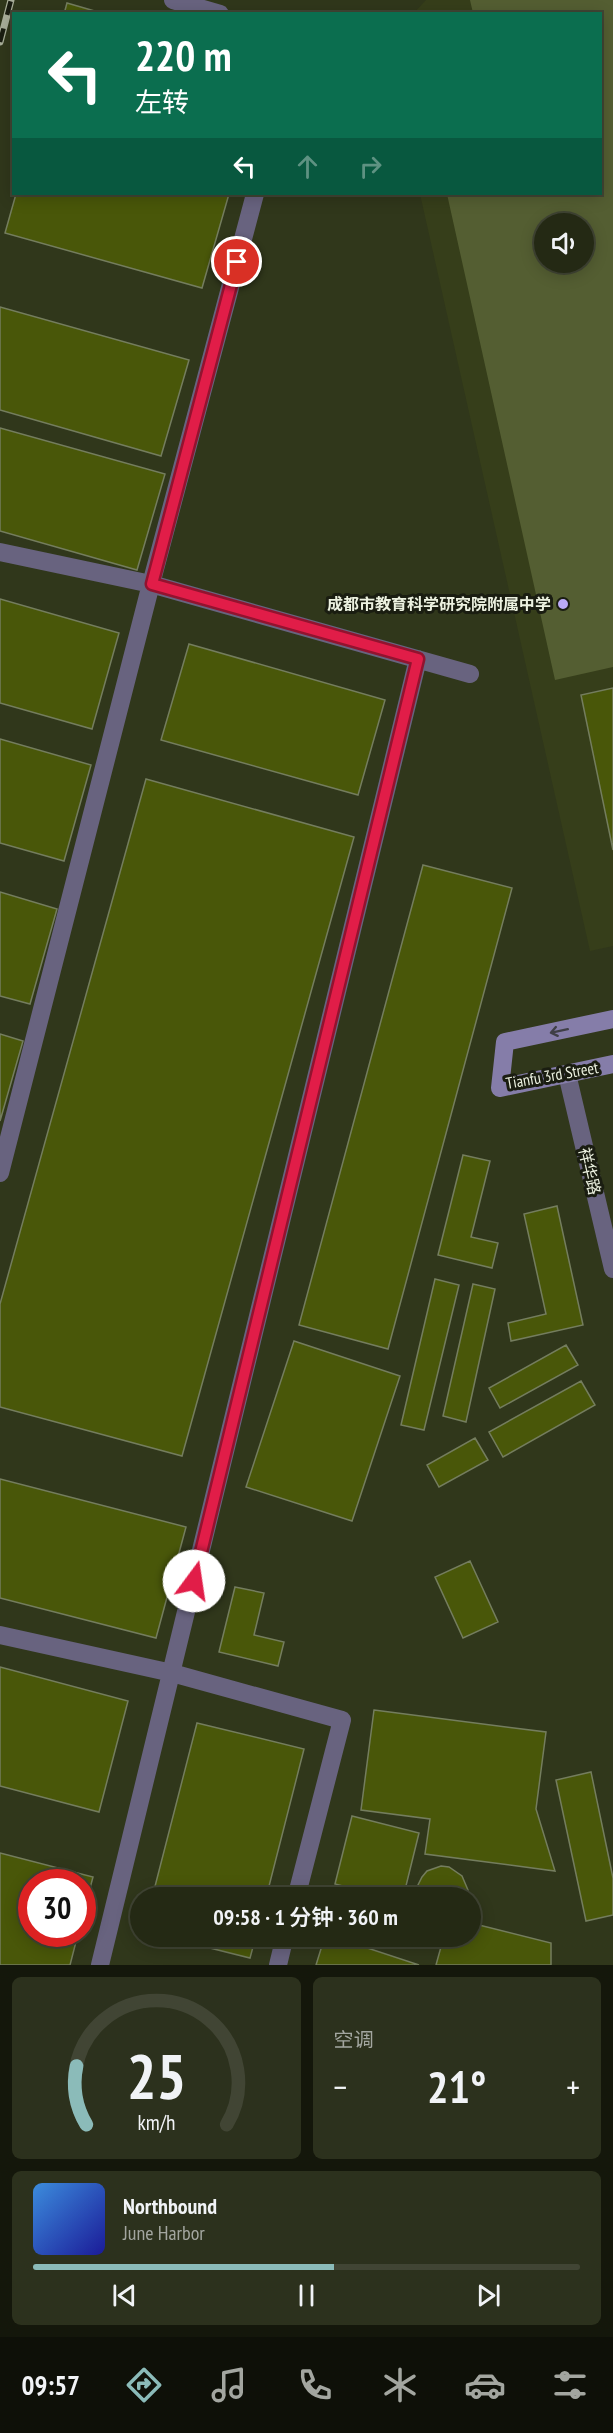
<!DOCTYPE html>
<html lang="zh">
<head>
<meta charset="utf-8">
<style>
  :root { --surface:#242914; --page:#2c311d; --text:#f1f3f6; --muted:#a3a6a0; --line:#414534; --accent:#8bbbb9 }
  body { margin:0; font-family:"PT Sans Narrow","Noto Sans SC",sans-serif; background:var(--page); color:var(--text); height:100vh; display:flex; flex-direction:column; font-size:22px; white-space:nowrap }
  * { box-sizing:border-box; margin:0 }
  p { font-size:20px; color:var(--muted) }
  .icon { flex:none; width:33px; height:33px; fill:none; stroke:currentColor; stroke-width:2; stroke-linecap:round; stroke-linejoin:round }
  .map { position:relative; height:1965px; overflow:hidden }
  .drawer { display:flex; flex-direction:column; gap:12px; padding:12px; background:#14170b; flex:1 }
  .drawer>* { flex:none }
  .guide { position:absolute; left:12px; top:12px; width:590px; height:183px; border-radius:0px; box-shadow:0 3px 15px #0003,0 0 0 2px var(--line); background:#0b6e4f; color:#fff; overflow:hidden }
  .fabs { position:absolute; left:534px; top:213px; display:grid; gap:12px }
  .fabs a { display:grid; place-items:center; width:60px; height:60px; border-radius:50%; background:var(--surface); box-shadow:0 3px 15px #0003,0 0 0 2px var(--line); font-size:30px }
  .speed { position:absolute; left:18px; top:1869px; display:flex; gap:12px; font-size:30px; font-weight:700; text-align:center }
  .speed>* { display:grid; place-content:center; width:78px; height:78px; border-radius:50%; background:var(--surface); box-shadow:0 3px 15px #0003,0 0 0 2px var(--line); line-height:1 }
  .speed .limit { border:9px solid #d22; background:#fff; color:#111 }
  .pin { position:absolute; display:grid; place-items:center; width:51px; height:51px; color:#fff; margin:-26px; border:3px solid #fff; border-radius:50%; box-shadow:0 2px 6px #0007 }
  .me { position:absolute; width:66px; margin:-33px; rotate:14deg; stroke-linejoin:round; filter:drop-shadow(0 0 4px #0008) }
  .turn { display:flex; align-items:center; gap:21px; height:126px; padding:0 24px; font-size:27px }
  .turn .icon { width:78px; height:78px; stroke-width:2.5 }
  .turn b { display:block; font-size:42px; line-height:51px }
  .lanes { display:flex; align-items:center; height:57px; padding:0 24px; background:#0003; justify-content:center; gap:30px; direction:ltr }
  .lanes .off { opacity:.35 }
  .big { font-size:45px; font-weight:600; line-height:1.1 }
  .drawer .tile { flex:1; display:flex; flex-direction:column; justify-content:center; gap:9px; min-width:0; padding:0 21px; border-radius:9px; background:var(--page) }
  .drawer .dial { align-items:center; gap:0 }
  .dial svg { height:156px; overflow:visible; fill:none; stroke:var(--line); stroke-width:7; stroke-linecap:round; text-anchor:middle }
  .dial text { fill:var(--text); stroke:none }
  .song { display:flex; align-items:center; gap:18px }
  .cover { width:72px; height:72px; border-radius:9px; background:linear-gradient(135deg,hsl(210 70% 55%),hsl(240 70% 35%)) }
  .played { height:6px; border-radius:3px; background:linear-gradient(90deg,var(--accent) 55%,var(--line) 55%) }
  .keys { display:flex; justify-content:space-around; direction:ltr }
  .heat { display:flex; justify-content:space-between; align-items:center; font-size:33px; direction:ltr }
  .drawer .tiles { flex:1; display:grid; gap:12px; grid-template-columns:1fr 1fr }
  .tile:last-child { grid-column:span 2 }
  .trip { position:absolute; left:130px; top:1887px; width:351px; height:60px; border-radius:30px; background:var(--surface); box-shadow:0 3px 15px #0003,0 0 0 2px var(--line); font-weight:600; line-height:60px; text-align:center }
  .dock { display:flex; height:96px; justify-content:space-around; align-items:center; background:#0e1008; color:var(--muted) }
  .dock .icon { width:42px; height:42px }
  .dock .current { color:var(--accent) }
  .dock b { font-size:27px; color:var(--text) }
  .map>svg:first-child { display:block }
  .built { fill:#363e1a; fill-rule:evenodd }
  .green { fill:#545e32; fill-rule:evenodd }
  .building { fill:#495709; stroke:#747d5e; stroke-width:1.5 }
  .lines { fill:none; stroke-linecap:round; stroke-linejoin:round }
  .street { stroke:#68637f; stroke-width:18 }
  .secondary { stroke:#857da9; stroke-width:18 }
  .rail-casing { stroke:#a7ad98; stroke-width:7 }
  .rail { stroke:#1a1d11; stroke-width:4.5; stroke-dasharray:14; stroke-linecap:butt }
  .oneway { stroke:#3f3f46 }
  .route-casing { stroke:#92132f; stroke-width:15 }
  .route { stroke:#e11d48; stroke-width:10 }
  .poi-dot { fill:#baaaf6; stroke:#1a1d11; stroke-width:2 }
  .labels { text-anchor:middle; stroke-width:6; stroke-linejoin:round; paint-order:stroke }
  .poi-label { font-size:16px; font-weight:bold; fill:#ecf1e0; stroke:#1a1d11; text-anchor:end }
  .street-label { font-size:16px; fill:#ecf1e0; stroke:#1a1d11 }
</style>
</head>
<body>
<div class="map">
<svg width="613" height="1965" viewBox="0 0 613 1965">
  <rect width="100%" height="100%" fill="#30371b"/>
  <path class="built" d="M426 0H613V946L590 951 420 194H600V14H413ZM544 224H584V262H544Z"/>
  <path class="green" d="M470 0H613V667L555 680 447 194H600V14L473 13ZM544 224H584V262H544Z"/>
  <path class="building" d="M67 3 105 14H64Z
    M16 194H229L202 288 5 233Z
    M0 307 189 360 161 456 0 410Z
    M0 428 165 474 137 570 0 531Z
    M0 599 119 633 92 729 0 703Z
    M189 644 385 700 358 795 161 740Z
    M613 688V850L581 695Z
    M0 739 91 765 64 861 0 843Z
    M146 779 354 837 182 1456 0 1407V1304Z
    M423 865 512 888 388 1349 299 1325Z
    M0 892 57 909 30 1004 0 996Z
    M0 1034 23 1041 0 1121Z
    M463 1155 490 1161 471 1237 498 1243 492 1268 438 1255Z
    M557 1206 583 1325 511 1341 508 1323 546 1314 524 1214Z
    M435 1279 459 1285 424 1430 401 1425Z
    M473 1284 495 1289 466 1422 443 1416Z
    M294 1341 400 1376 352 1521 246 1487Z
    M566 1345 578 1365 500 1408 489 1388Z
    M581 1381 595 1405 503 1457 489 1432Z
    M475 1438 488 1460 439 1487 427 1465Z
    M0 1479 186 1527 156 1638 0 1598Z
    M470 1561 498 1622 463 1638 435 1577Z
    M235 1587 264 1593 254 1635 284 1642 278 1666 219 1652Z
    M0 1667 128 1701 99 1812 0 1786Z
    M374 1710 546 1732 536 1809 555 1871 425 1854 430 1819 361 1810Z
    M197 1723 304 1749 266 1898H152Z
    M591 1772 613 1878V1915L586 1921 556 1780Z
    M352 1816 419 1833 403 1898H389L335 1884Z
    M0 1853 93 1877 82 1918V1882H32V1934H78L70 1965H0Z
    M441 1866 449 1867 462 1876 468 1890 467 1898H418V1885L422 1877 427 1871Z
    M471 1923 551 1943V1965H436L444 1936H471Z
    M162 1936H256L250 1958Z
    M325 1936H331L419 1965H316Z"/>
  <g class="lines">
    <path class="street" d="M173 0 220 14
      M0 552 151 584 470 674
      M567 1074 613 1269
      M0 1173 151 584 255 194
      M0 1635 172 1673 342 1720 296 1898
      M100 1965 418 659
      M278 1965 285 1936"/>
    <path class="secondary" d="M613 1019 505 1042 500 1088 613 1064"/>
    <defs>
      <path id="rail" d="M0 42 11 0"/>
    </defs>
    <use href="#rail" class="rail-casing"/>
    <use href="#rail" class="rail"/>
  </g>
  <defs><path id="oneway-shaft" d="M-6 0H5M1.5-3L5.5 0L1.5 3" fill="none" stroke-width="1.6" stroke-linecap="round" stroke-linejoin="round" transform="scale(1.5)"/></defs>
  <use class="oneway" href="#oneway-shaft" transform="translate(559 1031) rotate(168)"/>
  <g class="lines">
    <defs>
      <path id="route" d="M194 1581 418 659 152 584 237 262"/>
    </defs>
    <use href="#route" class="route-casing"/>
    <use href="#route" class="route"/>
  </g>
  <circle class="poi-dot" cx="563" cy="604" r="6"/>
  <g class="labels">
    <g class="poi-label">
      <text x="551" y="610">成都市教育科学研究院附属中学</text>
    </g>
    <g class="street-label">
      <text transform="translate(552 1075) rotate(-10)" y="6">Tianfu 3rd Street</text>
      <text transform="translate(590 1171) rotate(77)" y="6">祥华路</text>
    </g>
  </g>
</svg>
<div class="fabs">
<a><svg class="icon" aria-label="sound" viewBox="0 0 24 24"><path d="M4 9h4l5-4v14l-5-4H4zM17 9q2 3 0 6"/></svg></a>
</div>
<div class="speed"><div class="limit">30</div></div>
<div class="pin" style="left:237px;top:262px;background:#d93025"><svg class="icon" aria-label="arrive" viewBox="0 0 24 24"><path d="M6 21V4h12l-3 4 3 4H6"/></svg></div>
<svg class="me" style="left:194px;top:1581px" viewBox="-20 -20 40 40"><circle r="19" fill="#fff"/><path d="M0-13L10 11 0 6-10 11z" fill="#e11d48"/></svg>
<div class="trip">09:58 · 1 分钟 · 360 m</div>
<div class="guide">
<div class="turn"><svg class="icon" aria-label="left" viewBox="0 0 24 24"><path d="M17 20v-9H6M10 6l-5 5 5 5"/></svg><div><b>220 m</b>左转</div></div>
<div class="lanes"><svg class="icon" aria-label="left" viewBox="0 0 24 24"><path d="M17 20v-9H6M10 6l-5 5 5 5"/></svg><svg class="icon off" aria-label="ahead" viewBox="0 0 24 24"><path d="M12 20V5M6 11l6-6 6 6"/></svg><svg class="icon off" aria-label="right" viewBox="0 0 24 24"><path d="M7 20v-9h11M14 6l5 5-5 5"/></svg></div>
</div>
</div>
<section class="drawer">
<div class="tiles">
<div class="tile dial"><svg viewBox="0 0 100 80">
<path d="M14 69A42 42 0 1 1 86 69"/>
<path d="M14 69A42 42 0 0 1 9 39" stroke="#8bbbb9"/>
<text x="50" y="56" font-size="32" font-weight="700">25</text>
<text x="50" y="72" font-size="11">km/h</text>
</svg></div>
<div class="tile"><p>空调</p>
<div class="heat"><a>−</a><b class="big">21°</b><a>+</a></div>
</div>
<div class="tile">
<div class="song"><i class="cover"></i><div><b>Northbound</b><p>June Harbor</p></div></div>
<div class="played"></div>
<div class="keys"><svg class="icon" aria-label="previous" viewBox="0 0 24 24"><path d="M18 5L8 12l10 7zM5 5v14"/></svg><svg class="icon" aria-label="pause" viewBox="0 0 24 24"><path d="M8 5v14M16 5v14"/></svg><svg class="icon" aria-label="next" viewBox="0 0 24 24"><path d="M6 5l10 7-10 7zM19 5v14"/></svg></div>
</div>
</div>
</section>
<nav class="dock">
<b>09:57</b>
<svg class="icon current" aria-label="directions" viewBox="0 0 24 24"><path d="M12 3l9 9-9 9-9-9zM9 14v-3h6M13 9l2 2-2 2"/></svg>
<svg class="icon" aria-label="music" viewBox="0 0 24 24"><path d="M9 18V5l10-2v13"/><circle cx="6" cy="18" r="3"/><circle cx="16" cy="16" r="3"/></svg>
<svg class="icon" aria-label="phone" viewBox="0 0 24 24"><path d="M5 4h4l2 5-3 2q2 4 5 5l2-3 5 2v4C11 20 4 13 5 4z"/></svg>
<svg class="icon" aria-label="climate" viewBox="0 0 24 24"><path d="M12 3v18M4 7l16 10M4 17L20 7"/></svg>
<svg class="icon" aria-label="car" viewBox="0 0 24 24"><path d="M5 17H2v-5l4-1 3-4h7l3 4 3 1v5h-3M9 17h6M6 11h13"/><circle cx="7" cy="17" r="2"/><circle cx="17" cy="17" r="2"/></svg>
<svg class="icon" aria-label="filters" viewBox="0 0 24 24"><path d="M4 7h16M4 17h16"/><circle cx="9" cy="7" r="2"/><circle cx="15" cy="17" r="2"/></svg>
</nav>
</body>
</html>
